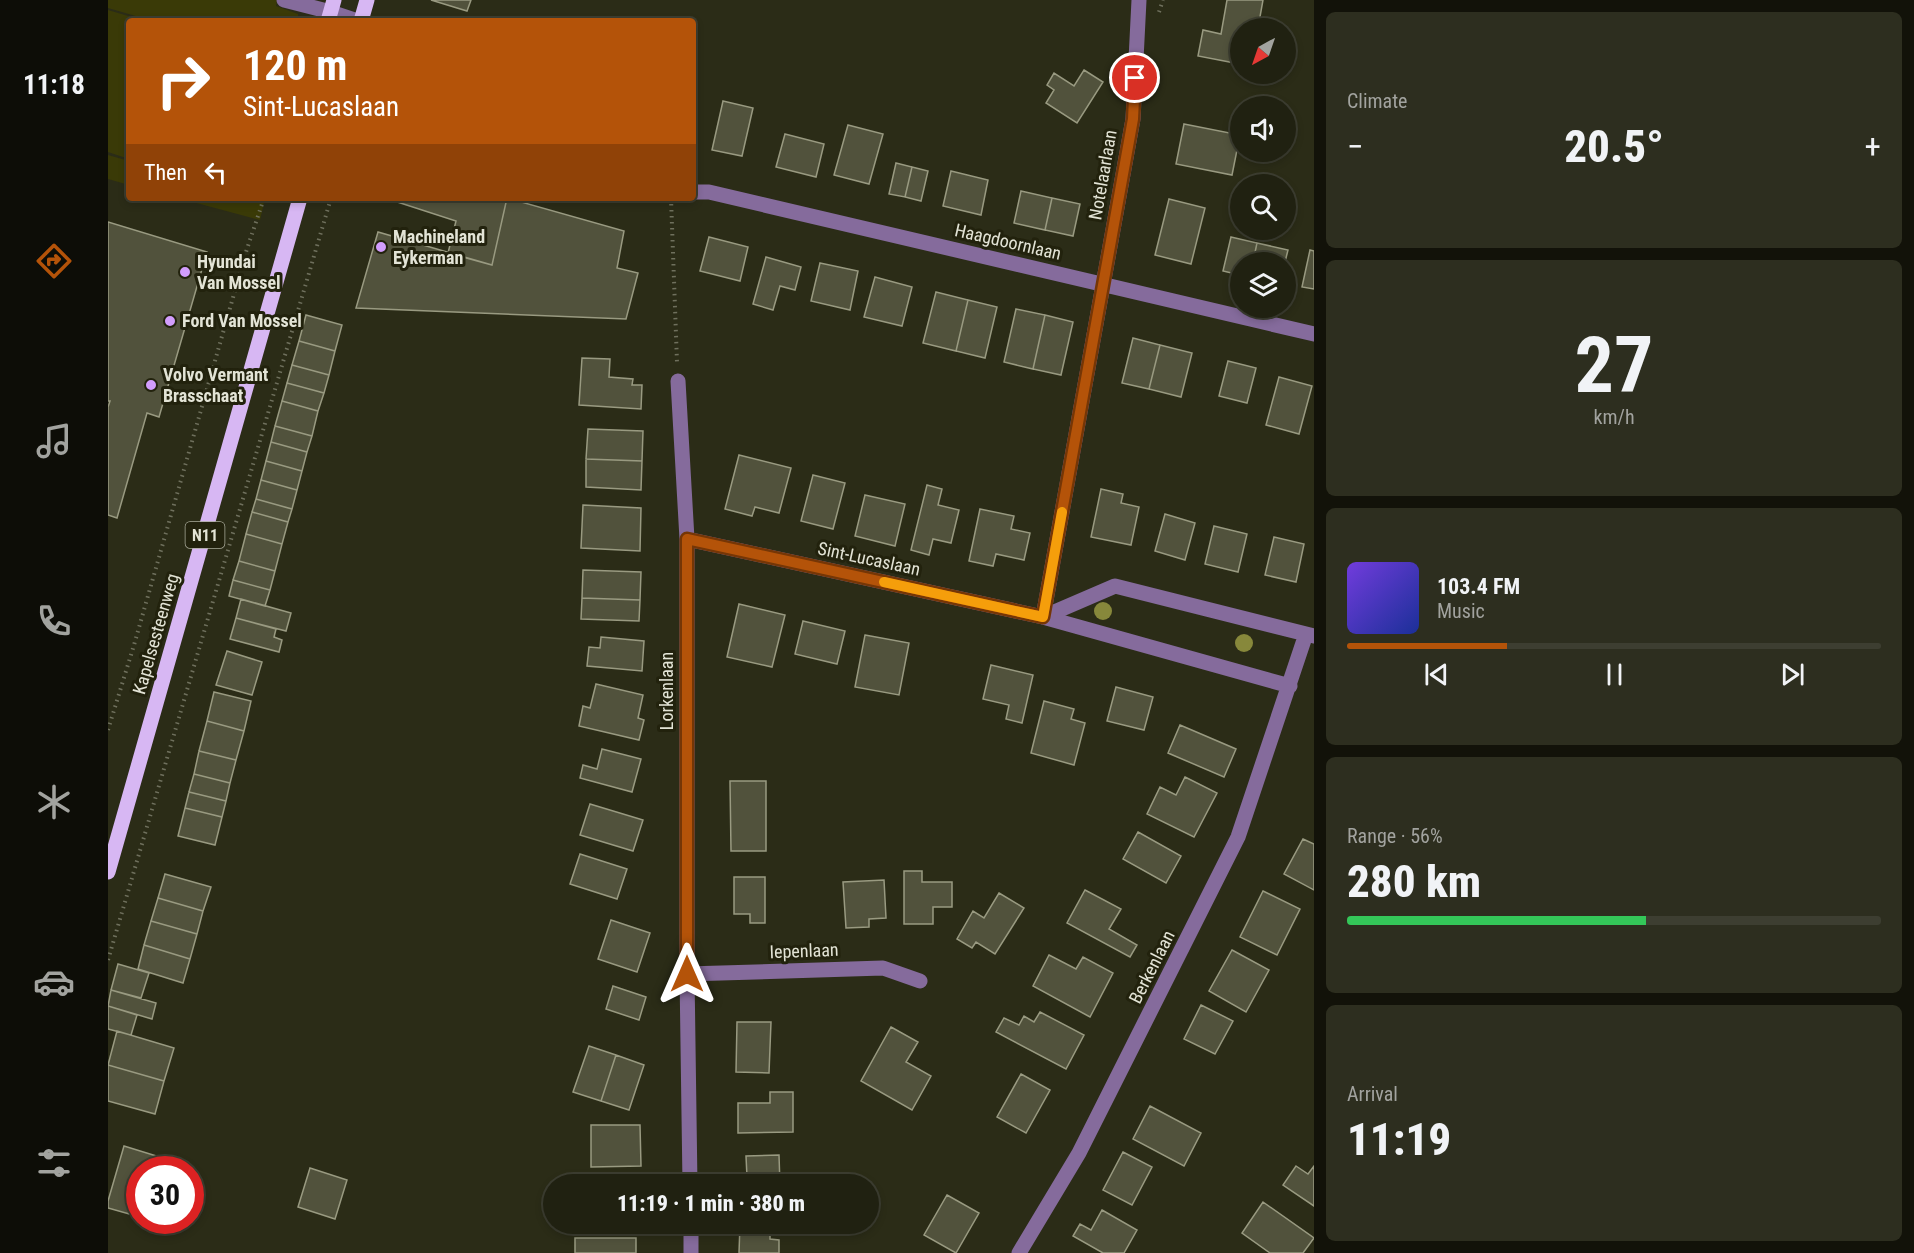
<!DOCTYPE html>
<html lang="en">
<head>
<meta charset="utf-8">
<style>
  :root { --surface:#202111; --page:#2d2e1f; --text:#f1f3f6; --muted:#a2a39f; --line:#3d3e31; --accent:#b45309 }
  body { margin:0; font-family:"Roboto Condensed",sans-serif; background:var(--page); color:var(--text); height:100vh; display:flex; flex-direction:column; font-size:22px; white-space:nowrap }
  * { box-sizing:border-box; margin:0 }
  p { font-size:20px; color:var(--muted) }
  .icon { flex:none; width:33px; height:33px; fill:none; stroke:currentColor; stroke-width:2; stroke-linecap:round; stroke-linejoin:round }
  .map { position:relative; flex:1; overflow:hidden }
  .side { display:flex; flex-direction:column; gap:12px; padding:12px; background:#121209; width:600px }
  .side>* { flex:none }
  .guide { position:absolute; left:18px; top:18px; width:570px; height:183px; border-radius:6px; box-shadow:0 3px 9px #0003,0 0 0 2px var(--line); background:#b45309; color:#fff; overflow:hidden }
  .needle { width:39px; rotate:220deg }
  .controls { position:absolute; left:1122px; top:18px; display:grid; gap:12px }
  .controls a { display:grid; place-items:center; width:66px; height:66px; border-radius:50%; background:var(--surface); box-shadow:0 3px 9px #0003,0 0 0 2px var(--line); font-size:30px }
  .speed { position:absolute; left:18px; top:1156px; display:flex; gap:12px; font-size:30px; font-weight:700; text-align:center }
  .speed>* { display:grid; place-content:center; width:78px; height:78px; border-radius:50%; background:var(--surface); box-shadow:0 3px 9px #0003,0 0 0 2px var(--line); line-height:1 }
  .speed .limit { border:9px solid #d22; background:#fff; color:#111 }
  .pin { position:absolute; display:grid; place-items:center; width:51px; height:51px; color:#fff; margin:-26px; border:3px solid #fff; border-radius:50%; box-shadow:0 2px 6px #0007 }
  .me { position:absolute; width:66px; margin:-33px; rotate:0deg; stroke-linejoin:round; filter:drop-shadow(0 0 4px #0008) }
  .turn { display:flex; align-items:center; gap:21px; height:126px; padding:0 18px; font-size:27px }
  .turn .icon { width:78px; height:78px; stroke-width:2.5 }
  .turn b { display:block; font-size:42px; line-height:51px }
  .then { display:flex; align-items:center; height:57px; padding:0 18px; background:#0003; gap:12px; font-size:22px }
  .big { font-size:45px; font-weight:800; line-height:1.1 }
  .side .card { flex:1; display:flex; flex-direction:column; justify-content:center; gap:9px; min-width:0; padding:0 21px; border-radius:9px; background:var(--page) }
  .side .dial { align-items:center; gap:0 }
  .dial b { font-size:78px; line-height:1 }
  .song { display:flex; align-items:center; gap:18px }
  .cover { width:72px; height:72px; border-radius:9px; background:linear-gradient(135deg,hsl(260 70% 55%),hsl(230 70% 35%)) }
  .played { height:6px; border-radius:3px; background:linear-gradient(90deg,var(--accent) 30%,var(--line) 30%) }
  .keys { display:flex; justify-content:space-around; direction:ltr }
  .heat { display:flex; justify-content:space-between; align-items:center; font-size:33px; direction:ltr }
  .charge { height:9px; border-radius:4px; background:linear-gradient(90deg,#34c759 56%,var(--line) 0) }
  .trip { position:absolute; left:435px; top:1174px; width:336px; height:60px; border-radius:30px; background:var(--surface); box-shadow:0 3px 9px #0003,0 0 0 2px var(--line); font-weight:800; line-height:60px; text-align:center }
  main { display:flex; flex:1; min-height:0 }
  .tabs { display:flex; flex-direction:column; width:108px; justify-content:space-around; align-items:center; background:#0d0d07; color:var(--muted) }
  .tabs .icon { width:42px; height:42px }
  .tabs .active { color:var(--accent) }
  .tabs b { font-size:27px; color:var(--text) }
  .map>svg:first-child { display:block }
  .green { fill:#3a3a07 }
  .building { fill:#51523c; stroke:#999a81; stroke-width:1.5 }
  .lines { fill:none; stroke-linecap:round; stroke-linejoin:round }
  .path { stroke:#6f705d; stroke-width:4; stroke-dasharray:1.5 4.5; stroke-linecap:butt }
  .minor { stroke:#856b9c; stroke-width:15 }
  .major { stroke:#d7b7f3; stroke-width:15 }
  .tree { fill:#87883b }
  .route-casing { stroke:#753606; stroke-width:15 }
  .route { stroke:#b45309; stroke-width:10 }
  .slow { stroke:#f59e0b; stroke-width:10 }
  .poi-dot { fill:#d29dfd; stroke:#22220d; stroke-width:2 }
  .labels { text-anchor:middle; stroke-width:6; stroke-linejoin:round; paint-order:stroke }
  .shield { fill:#22220d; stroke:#a9aa9a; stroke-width:1.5 }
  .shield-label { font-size:16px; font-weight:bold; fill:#e3e4d6 }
  .street-label { font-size:18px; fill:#e3e4d6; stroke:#22220d }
  .poi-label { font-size:18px; font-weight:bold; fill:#e3e4d6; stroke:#22220d; text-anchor:start }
</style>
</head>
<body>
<main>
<nav class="tabs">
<b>11:18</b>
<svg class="icon active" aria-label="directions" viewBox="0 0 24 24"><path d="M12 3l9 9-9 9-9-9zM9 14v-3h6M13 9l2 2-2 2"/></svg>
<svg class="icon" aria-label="music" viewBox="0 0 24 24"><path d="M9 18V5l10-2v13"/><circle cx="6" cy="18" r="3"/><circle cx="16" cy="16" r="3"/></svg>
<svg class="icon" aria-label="phone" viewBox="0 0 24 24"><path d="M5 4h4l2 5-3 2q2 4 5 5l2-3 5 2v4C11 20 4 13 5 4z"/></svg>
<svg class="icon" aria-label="climate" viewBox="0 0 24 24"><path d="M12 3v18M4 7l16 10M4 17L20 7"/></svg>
<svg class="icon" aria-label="car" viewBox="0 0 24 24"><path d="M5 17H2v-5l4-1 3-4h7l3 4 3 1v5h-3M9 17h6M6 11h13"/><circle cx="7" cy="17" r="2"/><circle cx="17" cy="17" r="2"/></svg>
<svg class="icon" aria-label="filters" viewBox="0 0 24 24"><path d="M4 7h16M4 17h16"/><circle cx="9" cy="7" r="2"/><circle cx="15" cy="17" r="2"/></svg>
</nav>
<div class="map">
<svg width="1206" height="1253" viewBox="0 0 1206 1253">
  <rect width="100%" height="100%" fill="#2b2c17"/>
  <path class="green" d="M0 0H169L168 6 190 14V21H45L0 8Z
    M0 10 37 21H21V159L0 152Z
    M0 155 21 161V185L0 179Z
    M70 198H157L152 220Z"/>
  <path class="building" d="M323 0H363L359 11Z
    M1119 0H1155L1150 28H1132V64L1090 56 1095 30 1113 34Z
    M976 70 995 82 969 123 938 103 946 90 939 85 946 73 966 86Z
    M615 101 645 108 634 156 604 150Z
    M1076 124 1132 135 1124 175 1068 164Z
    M740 125 775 134 761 184 726 175Z
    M677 134 716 144 708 177 668 167Z
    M788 163 804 167 797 197 781 194Z
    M804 167 820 171 813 201 797 197Z
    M843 171 880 180 873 215 835 206Z
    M913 191 944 198 937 230 906 223Z
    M277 198H399L384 265 340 253 348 221Z
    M399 198 516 231 509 268 530 273 518 319 248 308 270 232 384 265Z
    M944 198 972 204 965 236 937 230Z
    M1061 199 1097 208 1083 264 1047 255Z
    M0 222 99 252 51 417 39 413 9 518 0 515V407L2 401H0Z
    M601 237 640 247 632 281 592 271Z
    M1123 237 1149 243 1145 262H1132V275L1115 271Z
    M1149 243 1180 250 1177 262H1145Z
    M1202 250 1206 251V289L1194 287Z
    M658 257 693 267 687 290 672 286 665 310 645 304Z
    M712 263 750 271 742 310 703 301Z
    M767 277 804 287 794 326 756 317Z
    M828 292 860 300 848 351 815 343Z
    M860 300 889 307 877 358 848 351Z
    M908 309 937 315 925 369 896 362Z
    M198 315 234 325 227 351 191 341Z
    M937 315 965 322 953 375 925 369Z
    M1025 338 1052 345 1041 389 1014 383Z
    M191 341 227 351 221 375 184 365Z
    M1052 345 1084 353 1073 397 1041 389Z
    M474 358 502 359 501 377 525 379 524 385H534L533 409 471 405Z
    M1120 361 1148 368 1139 403 1111 396Z
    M184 365 221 375 216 393 179 383Z
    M1171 377 1204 386 1191 434 1158 425Z
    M179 383 216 393 210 411 174 401Z
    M174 401 210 411 204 436 167 426Z
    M167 426 204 436 199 452 163 442Z
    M480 429 535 431 534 461 478 459Z
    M163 442 199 452 194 471 158 461Z
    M631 455 683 468 671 513 647 507 644 516 617 509Z
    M478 459 534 461 533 490 478 487Z
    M158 461 194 471 189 490 153 480Z
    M705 475 737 483 725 529 693 521Z
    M153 480 189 490 184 509 148 499Z
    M819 485 834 489 830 505 851 510 843 543 825 539 821 555 803 550Z
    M993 489 1015 494 1013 503 1031 507 1023 545 983 537Z
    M757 495 797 504 787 546 747 536Z
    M148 499 184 509 180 522 144 512Z
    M475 505 533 508 532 551 473 548Z
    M872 509 906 516 903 529 922 533 916 560 888 554 885 566 861 561Z
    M144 512 180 522 174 544 138 534Z
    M1057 514 1087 523 1077 560 1047 551Z
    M1106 526 1139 534 1130 572 1097 564Z
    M138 534 174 544 167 571 131 561Z
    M1166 537 1196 544 1188 582 1157 575Z
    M131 561 167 571 162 590 125 580Z
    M475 570 533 572 532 600 474 598Z
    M125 580 162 590 157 606 121 596Z
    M474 598 532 600 531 621 473 619Z
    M133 599 183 613 178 631 128 618Z
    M631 604 677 615 664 667 619 657Z
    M128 618 168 629 166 637 174 640 171 652 122 639Z
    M695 621 737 631 729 664 687 654Z
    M757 635 801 643 791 695 747 687Z
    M493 637 536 641 534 671 479 666 481 647 492 648Z
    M119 651 154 662 144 695 108 685Z
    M883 665 925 675 914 723 898 719 901 705 875 699Z
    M488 684 535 695 530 718 536 720 531 740 471 726 475 706 482 708Z
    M1008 687 1045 697 1036 730 999 721Z
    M106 692 143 701 136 731 99 721Z
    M936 701 966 709 963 719 977 723 966 765 923 753Z
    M99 721 136 731 128 760 91 751Z
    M1072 725 1128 749 1116 777 1060 753Z
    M494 749 533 759 524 792 472 778 475 765 489 769Z
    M91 751 128 760 122 783 86 774Z
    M86 774 122 783 118 801 81 792Z
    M1077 777 1109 793 1086 837 1039 814 1052 787 1068 795Z
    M622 781H658V851H623Z
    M81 792 118 801 114 817 77 808Z
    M482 804 535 820 525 851 472 835Z
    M77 808 114 817 107 845 70 836Z
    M1030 832 1073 856 1058 883 1015 859Z
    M1195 839 1206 844V890L1176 874Z
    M472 854 519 869 509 899 462 884Z
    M796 871H814V882H844V907H825V924H796Z
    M57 874 103 887 95 911 50 898Z
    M626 877H657V923H642V914H626Z
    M776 880 778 918 761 919V927L738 928 735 882Z
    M977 890 1013 909 1001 929 1029 945 1022 957 959 923Z
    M1155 891 1192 909 1169 955 1132 937Z
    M891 893 916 908 887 954 868 942 864 948 849 939 865 911 876 918Z
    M50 898 95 911 89 934 43 921Z
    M503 920 542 933 529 972 490 959Z
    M43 921 89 934 82 959 36 945Z
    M36 945 82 959 75 983 30 969Z
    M1124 950 1161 970 1138 1012 1101 991Z
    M941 955 968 969 975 957 1005 973 982 1017 925 986Z
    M10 964 41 973 33 998 3 990Z
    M505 986 538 997 531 1020 498 1009Z
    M3 990 48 1003 44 1019 0 1006Z
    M1093 1005 1125 1021 1107 1054 1076 1039Z
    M0 1006 29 1015 23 1035 0 1029Z
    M932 1012 976 1035 958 1069 888 1032 896 1018 911 1025 916 1016 926 1022Z
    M629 1022H663L661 1073 628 1072Z
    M783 1027 810 1042 798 1062 823 1076 804 1110 753 1081Z
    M9 1031 66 1048 56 1081 0 1065Z
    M481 1046 508 1055 493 1101 465 1092Z
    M508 1055 536 1065 521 1110 493 1101Z
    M0 1065 56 1081 47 1114 0 1101Z
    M913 1074 942 1090 918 1133 889 1117Z
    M662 1092H685V1132L630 1133V1103H662Z
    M1042 1106 1093 1133 1076 1166 1025 1139Z
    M483 1125H532L533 1166 483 1167Z
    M16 1146 55 1158 52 1170H32V1217L0 1208V1201Z
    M1015 1152 1044 1167 1024 1205 995 1190Z
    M671 1155 672 1185H633L632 1177H639L638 1156Z
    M1188 1166 1200 1174 1206 1166V1206L1175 1185Z
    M202 1168 239 1180 227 1219 190 1207Z
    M839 1195 871 1213 848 1253 816 1235Z
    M1155 1202 1206 1238 1195 1253H1162L1134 1233Z
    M994 1210 1029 1230 1016 1253H995L965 1236 972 1224 983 1230Z
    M632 1224H662V1239L671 1240V1253H631Z
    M467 1238H528V1253H467Z"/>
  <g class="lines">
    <path class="path" d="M1051 12 1055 0
      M563 198 569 362
      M0 730 26 645 138 252 156 198
      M0 960 223 198"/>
    <path class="minor" d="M176 0 223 12 250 21
      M585 192H601L1206 334
      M570 381 579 539V974L582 1185
      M579 539 935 617 1182 686
      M935 617 1025 119 1031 0
      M935 617 1007 586 1206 636
      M579 974 775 968 812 981
      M583 1224V1253
      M911 1253 971 1153 1130 837 1198 634"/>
    <path class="major" d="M220 21 226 0
      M253 21 259 0
      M0 872 192 198"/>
  </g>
  <g class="tree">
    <circle cx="995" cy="611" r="9"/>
    <circle cx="1136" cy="643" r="9"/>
  </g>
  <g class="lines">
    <defs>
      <path id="route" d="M579 974V539L935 617 1025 119 1027 78"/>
    </defs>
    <use href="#route" class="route-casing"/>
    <use href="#route" class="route"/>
    <path class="slow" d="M776 582 935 617 954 512"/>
  </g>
  <g class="poi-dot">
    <circle cx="273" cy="247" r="6"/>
    <circle cx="77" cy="272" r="6"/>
    <circle cx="62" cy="321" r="6"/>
    <circle cx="43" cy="385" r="6"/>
  </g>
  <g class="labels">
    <rect class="shield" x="77.5" y="522" width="39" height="26" rx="4.5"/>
    <g class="shield-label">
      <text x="97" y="541">N11</text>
    </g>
    <g class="street-label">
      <text transform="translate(995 175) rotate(-80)" y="6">Notelaarlaan</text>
      <text transform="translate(900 242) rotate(13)" y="6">Haagdoornlaan</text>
      <text transform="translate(761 559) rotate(12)" y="6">Sint-Lucaslaan</text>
      <text transform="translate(48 634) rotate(-74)" y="6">Kapelsesteenweg</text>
      <text transform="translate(559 691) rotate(-90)" y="6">Lorkenlaan</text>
      <text transform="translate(696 951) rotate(-2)" y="6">Iepenlaan</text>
      <text transform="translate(1044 967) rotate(-63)" y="6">Berkenlaan</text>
    </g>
    <g class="poi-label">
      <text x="285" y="243">Machineland<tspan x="285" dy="21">Eykerman</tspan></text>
      <text x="89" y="268">Hyundai<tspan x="89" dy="21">Van Mossel</tspan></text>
      <text x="74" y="327">Ford Van Mossel</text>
      <text x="55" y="381">Volvo Vermant<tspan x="55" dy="21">Brasschaat</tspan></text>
    </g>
  </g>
</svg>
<div class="controls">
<a><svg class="needle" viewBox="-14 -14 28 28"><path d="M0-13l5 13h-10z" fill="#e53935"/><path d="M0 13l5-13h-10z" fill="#a2a39f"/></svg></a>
<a><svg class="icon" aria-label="sound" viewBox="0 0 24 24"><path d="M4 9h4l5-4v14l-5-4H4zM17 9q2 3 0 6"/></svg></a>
<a><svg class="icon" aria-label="search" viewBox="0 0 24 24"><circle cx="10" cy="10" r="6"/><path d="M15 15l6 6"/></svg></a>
<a><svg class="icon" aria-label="layers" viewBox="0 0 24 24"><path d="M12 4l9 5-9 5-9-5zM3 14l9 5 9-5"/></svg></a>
</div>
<div class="speed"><div class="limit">30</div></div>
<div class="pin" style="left:1027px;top:78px;background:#d93025"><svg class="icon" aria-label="arrive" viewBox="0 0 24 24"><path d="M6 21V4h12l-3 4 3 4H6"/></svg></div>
<svg class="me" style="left:579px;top:974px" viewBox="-20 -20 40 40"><path d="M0-17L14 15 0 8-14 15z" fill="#b45309" stroke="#fff" stroke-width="4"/></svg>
<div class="trip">11:19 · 1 min · 380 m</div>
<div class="guide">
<div class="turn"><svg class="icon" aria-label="right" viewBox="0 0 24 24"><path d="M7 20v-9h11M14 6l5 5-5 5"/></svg><div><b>120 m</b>Sint-Lucaslaan</div></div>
<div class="then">Then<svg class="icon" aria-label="left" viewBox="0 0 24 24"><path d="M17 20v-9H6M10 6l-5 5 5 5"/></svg></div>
</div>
</div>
<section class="side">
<div class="card"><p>Climate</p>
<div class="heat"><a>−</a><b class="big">20.5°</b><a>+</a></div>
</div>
<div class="card dial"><b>27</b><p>km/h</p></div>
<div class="card">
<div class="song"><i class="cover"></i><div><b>103.4 FM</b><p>Music</p></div></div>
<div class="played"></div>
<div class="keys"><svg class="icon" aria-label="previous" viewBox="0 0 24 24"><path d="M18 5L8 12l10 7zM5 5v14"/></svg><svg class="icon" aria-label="pause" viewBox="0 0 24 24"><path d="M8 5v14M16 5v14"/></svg><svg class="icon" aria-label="next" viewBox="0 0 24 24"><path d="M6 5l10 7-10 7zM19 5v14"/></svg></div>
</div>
<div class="card"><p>Range · 56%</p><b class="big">280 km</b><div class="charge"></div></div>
<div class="card"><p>Arrival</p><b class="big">11:19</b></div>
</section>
</main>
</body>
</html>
